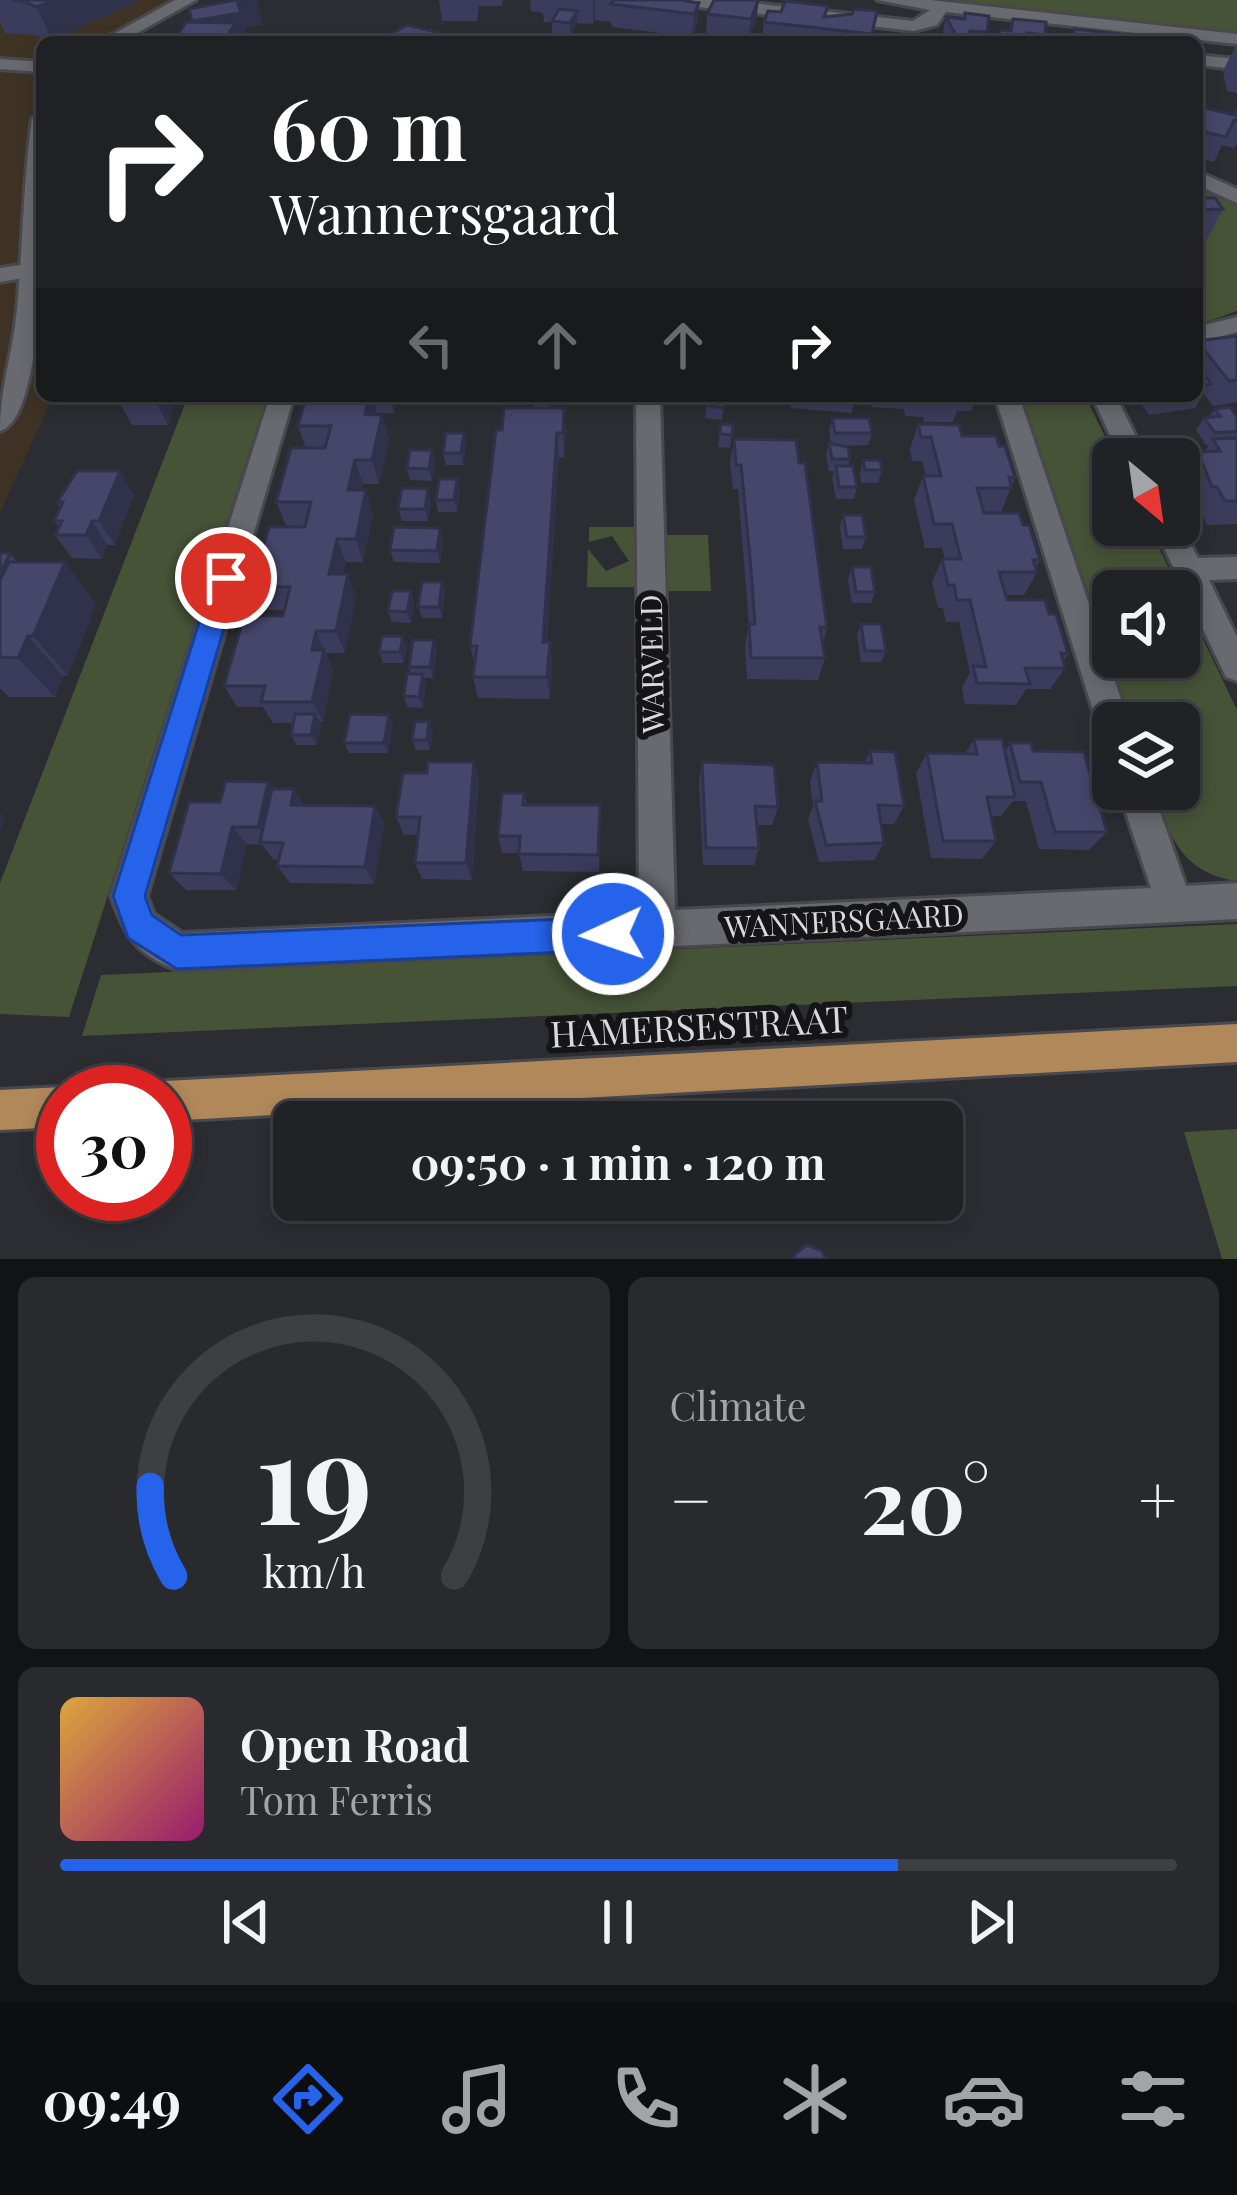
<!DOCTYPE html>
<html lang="en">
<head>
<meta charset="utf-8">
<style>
  :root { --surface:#212226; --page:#292a2e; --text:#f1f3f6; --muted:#a2a4a7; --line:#3e3f43; --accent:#2563eb }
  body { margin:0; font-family:"Playfair Display",serif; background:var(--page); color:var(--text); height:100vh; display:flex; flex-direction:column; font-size:45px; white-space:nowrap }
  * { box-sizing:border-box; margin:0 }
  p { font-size:39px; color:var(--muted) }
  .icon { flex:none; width:66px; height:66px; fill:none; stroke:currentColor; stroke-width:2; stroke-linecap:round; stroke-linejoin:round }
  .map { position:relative; height:1259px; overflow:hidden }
  .panel { display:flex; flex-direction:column; gap:18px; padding:18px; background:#121315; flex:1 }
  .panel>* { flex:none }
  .hud { position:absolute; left:36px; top:36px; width:1167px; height:366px; border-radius:18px; box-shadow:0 6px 18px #0003,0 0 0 3px var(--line); background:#202124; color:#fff; overflow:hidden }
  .needle { width:78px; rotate:151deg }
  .fabs { position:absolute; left:1092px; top:438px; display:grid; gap:24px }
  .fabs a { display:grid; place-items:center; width:108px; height:108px; border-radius:18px; background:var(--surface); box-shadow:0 6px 18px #0003,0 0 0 3px var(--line); font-size:60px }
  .speed { position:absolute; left:36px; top:1065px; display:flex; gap:24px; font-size:60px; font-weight:700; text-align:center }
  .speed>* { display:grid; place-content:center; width:156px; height:156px; border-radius:50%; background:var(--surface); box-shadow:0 6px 18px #0003,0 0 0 3px var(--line); line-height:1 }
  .speed .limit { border:18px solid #d22; background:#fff; color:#111 }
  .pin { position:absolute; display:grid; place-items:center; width:102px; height:102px; color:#fff; margin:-51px; border:6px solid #fff; border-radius:50%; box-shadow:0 3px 12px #0007 }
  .me { position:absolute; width:132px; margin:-66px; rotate:267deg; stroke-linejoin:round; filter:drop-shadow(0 0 9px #0008) }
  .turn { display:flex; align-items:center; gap:42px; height:252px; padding:0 36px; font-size:54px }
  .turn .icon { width:156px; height:156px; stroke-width:2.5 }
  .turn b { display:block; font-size:84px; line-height:102px }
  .lanes { display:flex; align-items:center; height:114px; padding:0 36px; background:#0003; justify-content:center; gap:60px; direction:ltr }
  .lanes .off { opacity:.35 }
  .big { font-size:90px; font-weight:700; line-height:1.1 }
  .panel .card { flex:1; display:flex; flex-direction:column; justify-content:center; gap:18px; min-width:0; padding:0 42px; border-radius:18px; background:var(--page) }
  .panel .dial { align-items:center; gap:0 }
  .dial svg { height:312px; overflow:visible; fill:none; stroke:var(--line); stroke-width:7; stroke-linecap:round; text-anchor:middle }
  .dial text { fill:var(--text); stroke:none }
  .song { display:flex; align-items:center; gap:36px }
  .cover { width:144px; height:144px; border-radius:18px; background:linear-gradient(135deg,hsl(40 70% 55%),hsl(320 70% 35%)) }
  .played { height:12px; border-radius:6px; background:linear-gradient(90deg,var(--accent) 75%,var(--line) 75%) }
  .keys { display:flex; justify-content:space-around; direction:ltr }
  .heat { display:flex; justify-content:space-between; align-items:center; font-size:66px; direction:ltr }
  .panel .tiles { flex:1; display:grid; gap:18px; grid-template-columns:1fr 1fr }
  .card:last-child { grid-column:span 2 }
  .trip { position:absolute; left:273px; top:1101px; width:690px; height:120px; border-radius:18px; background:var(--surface); box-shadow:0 6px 18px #0003,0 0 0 3px var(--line); font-weight:700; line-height:120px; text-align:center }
  .tabs { display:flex; height:192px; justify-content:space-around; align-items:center; background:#0d0e0f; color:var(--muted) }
  .tabs .icon { width:84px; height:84px }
  .tabs .selected { color:var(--accent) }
  .tabs b { font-size:54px; color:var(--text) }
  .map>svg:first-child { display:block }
  .industrial { fill:#3e3224 }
  .green { fill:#465337; fill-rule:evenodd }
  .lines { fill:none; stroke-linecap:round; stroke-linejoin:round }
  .minor-casing { stroke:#48484d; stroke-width:6 }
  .tertiary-casing { stroke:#48484d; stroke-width:6 }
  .primary-casing { stroke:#48484d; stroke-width:6 }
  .minor { fill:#696970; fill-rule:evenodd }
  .tertiary { fill:#696970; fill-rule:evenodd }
  .primary { fill:#b0885a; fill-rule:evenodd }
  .wall { fill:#3b3c5b }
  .shaded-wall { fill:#30314a }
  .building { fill:#45466a; stroke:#30314a; stroke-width:3 }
  .route { fill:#2563eb; stroke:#184099; stroke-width:3 }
  .labels { text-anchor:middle; stroke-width:12; stroke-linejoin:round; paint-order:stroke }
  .street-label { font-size:30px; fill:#dadade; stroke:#151518 }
  .near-street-label { font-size:36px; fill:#dadade; stroke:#151518 }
</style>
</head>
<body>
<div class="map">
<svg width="1237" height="1259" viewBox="0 0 1237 1259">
  <rect width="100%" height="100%" fill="#2c2d32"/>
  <path class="industrial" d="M0 0H189L126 42H42V396H53L0 513Z"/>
  <path class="green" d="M915 0H1237V34Z
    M1197 183 1237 204V311L1197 325Z
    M188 396H267L69 1017 0 1014V883Z
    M1022 396H1085L1116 459 1113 525H1148L1237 710V881C1182 873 1169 836 1154 789H1179V723H1132ZM1113 591H1179V657H1113Z
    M589 527H636V587H587L588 549 606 571 629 561 612 536 589 542Z
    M662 535H708L711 591H663Z
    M1237 924V986L82 1036 101 975Z
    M1237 1129V1259H1222L1184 1132Z"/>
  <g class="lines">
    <defs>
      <path id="minor" d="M672 0H725L913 21 930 10 877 0H930L1237 34V44L946 12 937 25 914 31 680 5Z
        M1197 55 1237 59V69L1197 65Z
        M0 59 42 62V72L0 69Z
        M1197 171 1237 189V203L1197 185Z
        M27 264 35 266V276L0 282V268Z
        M1237 317V332L1197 343V327Z
        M270 396H294L147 896 154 914 182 933 639 912 636 396H660L675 910 1151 888 1118 789H1152L1186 886 1237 883V919L177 970C136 954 125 936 111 896Z
        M995 396H1019L1129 723H1113V737L1102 733 1097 723Z
        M1092 396H1116L1147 459H1121Z
        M1179 522 1198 558 1237 557V579L1209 580 1237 637V681L1226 677 1153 525Z"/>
      <path id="tertiary" d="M175 0H196L121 42H99Z
        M42 113C42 163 52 416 0 431 0 389 13 351 17 309 23 245 23 182 32 119Z"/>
      <path id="primary" d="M1237 1024V1062L165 1121V1092H149L165 1081Z
        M63 1087 75 1092H63V1127L0 1130V1090Z"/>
    </defs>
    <use href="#minor" class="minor-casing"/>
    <use href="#tertiary" class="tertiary-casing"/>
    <use href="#primary" class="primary-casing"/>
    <use href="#minor" class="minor"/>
    <use href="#tertiary" class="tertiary"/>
    <use href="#primary" class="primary"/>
  </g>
  <path class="wall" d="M0 0H140L52 41 35 35 5 33 0 22Z
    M439 0H503L502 6H479L477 21H442Z
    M530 0H691V2L699 3 697 26 692 37 612 27 611 22 595 20 593 24 577 23 570 35 552 33V22H544L543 13 531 11Z
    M714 0 756 21 748 42 706 38 707 14Z
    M828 6 826 17 877 11 871 42H761L764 22 781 12Z
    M946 17 987 32 985 42H941Z
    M1013 19 1045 35 1043 42H996L1000 30 1009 31Z
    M1197 43 1204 65 1197 80Z
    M1235 47H1237V93L1227 91 1223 71Z
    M1197 106 1234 115 1237 108V143L1234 148 1222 145 1214 162 1197 158Z
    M1197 187 1205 198 1223 209 1197 257Z
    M1237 336V402L1213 406 1204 394 1195 408 1149 415 1136 396H1197V341Z
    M177 396 168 425H132L118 400Z
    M306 396H397L394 413H377V415H382L389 440 379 484H363L361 490 373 514 363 562H346L343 574 356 597 345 653H326L333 672 323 722H319L317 745H297L291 735 294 723H273L263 707H237L224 686 283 616 284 610H263L252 587 305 527 286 525 276 502 306 448 298 426Z
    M534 396H551L550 408H564L566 433 564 458 559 457 549 606 547 642H550L552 664 550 699 478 698 473 677 475 665 470 646 502 430 533 408Z
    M675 396H755L753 405 724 402 722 420 705 418 707 400Z
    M771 396H977L971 411H957L953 422H924L923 417 905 416 904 409 871 407V403L854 402 852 413 791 408V398Z
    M1215 409 1237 417V524L1207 525 1200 511H1195L1182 476 1198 452H1204L1209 445H1206L1196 430 1204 418 1209 417Z
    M832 418 872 433 868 445 840 446 850 459 848 466 857 487 854 499H836L832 478 834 471H829L826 455 829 443 831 444 829 430Z
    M721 424 733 425 730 448 718 447Z
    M918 424 999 446 1015 478 1001 512 1023 525 1040 560 1036 567 1037 572 1024 595H1005L1007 600 1049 614 1068 654 1063 661 1065 668 1050 689H1026L1016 705 965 704 962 688 970 672 959 622H946L943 608H938L932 582 942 559H945L942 548H925L914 500 923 476H926L922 461H912L910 449Z
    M734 439 827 628 823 643 825 658 818 680 747 679 745 646 749 624 738 489H733L730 463Z
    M466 445 463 465H446L443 453Z
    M863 460 882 470 878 483H861L860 473Z
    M435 463 432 481 410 480 407 468Z
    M460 491 457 512H438L436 500Z
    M134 495 115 545H107L102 559 72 558 55 535 59 527 54 521 60 508 57 502Z
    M431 501 428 521H402L398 509Z
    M843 515 866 537 862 549H843L840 527Z
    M443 540 440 563 394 562 390 550Z
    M0 553H10L17 562 96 604 68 676H63L55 697H9L0 688Z
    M852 567 875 592 871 603H852L848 579Z
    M442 582 445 593 442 618H422L418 607Z
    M411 591 414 603 411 623 392 622 388 611Z
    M861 624 886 651 881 662H861L857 635Z
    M434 640 437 651 433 678H424L426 685 423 708 407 707 404 696 411 674 409 667Z
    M407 647 404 663H383L379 652Z
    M393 725 388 753H349L344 743Z
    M433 732 430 750H416L412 740Z
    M974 739 1005 751 1010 743 1033 751 1092 781 1105 802 1100 808 1107 832 1089 850 1039 849 1026 801H1013L1001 816H991L996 841 982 859 931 858 916 773 927 753 965 754Z
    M870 751 904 806 894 824H881L884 843 874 860 819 862 808 819 813 806 810 781 817 762H865Z
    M474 762 479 781 472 880 422 879 415 863 418 835H404L396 817 427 773Z
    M702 762 778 807 772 825H757L759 848 754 865H703L699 781Z
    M268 782 273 789H294L304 805 375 806 384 824 374 884 290 883 277 866 279 860 273 859 262 845 247 844 236 890H186L169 873 220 802Z
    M524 793 527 805 600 824 599 872 523 871 519 853H502L498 836Z"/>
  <path class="shaded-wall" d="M53 0H140L52 41 37 7Z
    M595 0V20L593 24V1Z
    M759 0 756 21 748 42 751 19Z
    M257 1 263 25 245 28 248 37 240 38 241 42H224L192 21 238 4Z
    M699 3 697 26 692 37 694 14Z
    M577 11V23L570 35V23Z
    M437 32 438 42H415Z
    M157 396H177L168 425 155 400Z
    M369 396H373L377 413 372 439 365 414Z
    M390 396H397L394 413Z
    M564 408 566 433 564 458 563 433Z
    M382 415 389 440 379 484 372 460Z
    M464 433 466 445 463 465 461 453Z
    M557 433 559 457 546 664 543 642Z
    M432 450 435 463 432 481 429 469Z
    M355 460 363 484 356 514 348 490Z
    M120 471 134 495 115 545 99 521Z
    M457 479 460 491 457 512 454 500Z
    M428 489 431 501 428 521 425 509Z
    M366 490 373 514 363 562 356 539Z
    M92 521 107 545 102 559 86 535Z
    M440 528 443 540 440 563 437 551Z
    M337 539 346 562 338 597 329 574Z
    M65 562 96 604 68 676 33 636Z
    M348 574 356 597 345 653 336 631Z
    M442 582 445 593 442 618 439 607Z
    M411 591 414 603 411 623 407 612Z
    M316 631 333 672 323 722 312 702V650Z
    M28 636 63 676 55 697 18 658Z
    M403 636 407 647 404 663 400 652Z
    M434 640 437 651 433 678 430 667Z
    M550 642 552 664 550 699 547 677Z
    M423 674 426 685 423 708 419 697Z
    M315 714 321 725 317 745 311 735Z
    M389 715 393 725 388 753 384 743Z
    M429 721 433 732 430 750 427 740Z
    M474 762 479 781 472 880 466 863Z
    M268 782 281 801 271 845 258 827Z
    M294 789 306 808 291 805Z
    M375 806 384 824 374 884 365 867Z
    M0 813 5 817 0 831Z
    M232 827 247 844 236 890 221 874Z"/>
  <path class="building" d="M13 0H53L37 7 20 0Z
    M235 0 257 1 238 4 241 13 192 21 189 9Z
    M614 0H686V1L699 3 694 14 611 4Z
    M714 0H758L751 19 707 14Z
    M785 1 828 6 824 17 852 14 854 9 877 11 872 34 764 22 768 11 781 12Z
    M559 9 577 11 570 23 552 21Z
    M965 13 989 16 987 32 970 31 969 40 958 39 946 17 965 19Z
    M1013 19 1046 22 1045 35 1027 33 1026 41 998 42 1000 30 1011 31Z
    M186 22 235 23 224 42H174Z
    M407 25 437 32 415 42H382L387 39 383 38Z
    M1074 29 1120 34V42H1074Z
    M442 37 460 42H436Z
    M616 38 646 41 614 42Z
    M1153 38 1189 42H1154Z
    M1197 43H1200L1204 65 1197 64Z
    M1197 106 1234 115 1237 108V121L1234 120 1226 137 1197 130Z
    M1197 187 1205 198H1215L1223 209 1197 210Z
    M1237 336V380L1229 381 1197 341Z
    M1197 362 1211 384 1197 386Z
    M119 396H157L155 400H118Z
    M306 396H369L365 414 382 415 372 460H355L348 490H366L356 539H337L329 574H348L336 631H316L312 650H324L312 702H261L265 686H224L244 616H283L290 587H252L269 527H305L311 502H276L291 448H325L331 426H298Z
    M534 396H549L547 400H532Z
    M707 396H725L723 408 706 405Z
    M1230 407 1237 417V431L1215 433 1204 418 1220 416 1215 409Z
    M504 408H564L563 433H557L547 583 543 642H550L547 677H473L477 646H470L496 430H502Z
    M832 418H869L872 433H835Z
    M721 424 733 425 732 435 720 434Z
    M918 424 959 425 962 436H996L999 446H1005L1015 478 1009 477 1012 488H977L984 513H1019L1023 525H1029L1040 560H1033L1037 572H999L1007 600H1045L1049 614H1056L1068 654 1061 653 1065 668H1025L1030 684 977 683 973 666 986 667 970 600H957L954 585H948L942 559H961L952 524H934L923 476H941L931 437H921Z
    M446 433H464L461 453H443Z
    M1237 438V501H1225L1217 487H1212L1198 452 1220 451 1213 439Z
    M734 439 796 440 799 463H805L827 628 820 627 825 658H751L749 624H755L751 569 741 465H736Z
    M829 443 848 447 850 459H832Z
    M410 450H432L429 469 407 468Z
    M863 460H880L882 470H865Z
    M836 466H853L857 487H839Z
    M77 471H120L99 521H92L86 535H55L62 521H54L63 502H57Z
    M439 479H457L454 500H436Z
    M402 488 428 489 425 509H398Z
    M843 515H862L866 537H847Z
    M394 527 440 528 437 551 390 550Z
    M0 553H10L0 575Z
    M9 562H65L33 636H28L18 658 0 657V580Z
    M852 567H871L875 592H856Z
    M422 582H442L439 607H418Z
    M392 591H411L407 612 388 611Z
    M861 624H881L886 651H865Z
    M382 636H403L400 652H379Z
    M413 640H434L430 667H409Z
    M407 674H423L419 697 404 696Z
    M295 714H315L311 735H291Z
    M350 714 389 715 384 743H344Z
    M429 721 427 740H412L415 722Z
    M974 739H1002L1015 797H987L996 841H943L927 753 977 754Z
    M1010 743H1031L1033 751 1084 752 1092 781 1099 780 1105 802 1098 801 1107 832H1055L1041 782H1020Z
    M870 751 895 752 904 806 878 805 884 843 826 845 815 801H822L817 762 872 763Z
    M428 762H474L466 863H415L420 817H396L403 773H427Z
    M702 762 774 765 778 807 755 806 759 848H706Z
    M226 781 268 782 258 827H232L221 874 169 873 189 802H220Z
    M272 789H294L291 805 375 806 365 867 277 866 283 843 260 842Z
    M502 793H524L523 805H600L598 855 519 854 520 836H498Z
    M807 1245 822 1251 826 1259H793L795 1254Z"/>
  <path class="route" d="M226 567 239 578 145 896 152 915 181 935 613 917 625 922 630 934 625 945 613 950 177 969 128 938 113 896 213 578Z"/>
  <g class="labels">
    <g class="street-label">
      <text transform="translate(653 664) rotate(-91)" y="10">WARVELD</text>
      <text transform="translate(844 922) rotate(-3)" y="10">WANNERSGAARD</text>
    </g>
    <g class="near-street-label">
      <text transform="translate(699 1027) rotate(-3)" y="13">HAMERSESTRAAT</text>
    </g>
  </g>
</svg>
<div class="fabs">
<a><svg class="needle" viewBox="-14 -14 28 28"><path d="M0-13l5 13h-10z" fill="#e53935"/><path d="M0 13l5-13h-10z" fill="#a2a4a7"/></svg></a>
<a><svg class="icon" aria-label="sound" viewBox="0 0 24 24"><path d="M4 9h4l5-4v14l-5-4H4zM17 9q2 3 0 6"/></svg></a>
<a><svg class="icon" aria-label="layers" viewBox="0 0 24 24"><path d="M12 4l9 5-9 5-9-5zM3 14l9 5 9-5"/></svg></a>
</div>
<div class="speed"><div class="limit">30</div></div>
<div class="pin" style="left:226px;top:578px;background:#d93025"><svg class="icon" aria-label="arrive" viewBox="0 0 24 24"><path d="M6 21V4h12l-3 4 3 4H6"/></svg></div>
<svg class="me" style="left:613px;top:934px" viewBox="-20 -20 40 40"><circle r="17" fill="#2563eb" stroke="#fff" stroke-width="3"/><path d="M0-11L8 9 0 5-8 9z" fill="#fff"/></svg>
<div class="trip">09:50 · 1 min · 120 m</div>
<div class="hud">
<div class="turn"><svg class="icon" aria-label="right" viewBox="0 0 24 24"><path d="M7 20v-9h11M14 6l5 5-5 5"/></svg><div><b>60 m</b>Wannersgaard</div></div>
<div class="lanes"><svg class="icon off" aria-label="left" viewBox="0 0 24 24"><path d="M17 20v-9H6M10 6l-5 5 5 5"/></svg><svg class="icon off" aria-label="ahead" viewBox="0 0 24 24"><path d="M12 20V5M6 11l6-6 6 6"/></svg><svg class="icon off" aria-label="ahead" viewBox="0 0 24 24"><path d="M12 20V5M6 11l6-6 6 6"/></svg><svg class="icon" aria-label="right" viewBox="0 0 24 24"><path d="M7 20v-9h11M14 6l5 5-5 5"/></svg></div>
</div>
</div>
<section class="panel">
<div class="tiles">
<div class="card dial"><svg viewBox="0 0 100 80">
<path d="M14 69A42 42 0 1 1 86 69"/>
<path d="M14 69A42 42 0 0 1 8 46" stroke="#2563eb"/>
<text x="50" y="56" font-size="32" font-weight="700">19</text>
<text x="50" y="72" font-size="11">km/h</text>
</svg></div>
<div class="card"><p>Climate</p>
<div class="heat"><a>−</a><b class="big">20°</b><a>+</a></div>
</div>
<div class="card">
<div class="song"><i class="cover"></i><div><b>Open Road</b><p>Tom Ferris</p></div></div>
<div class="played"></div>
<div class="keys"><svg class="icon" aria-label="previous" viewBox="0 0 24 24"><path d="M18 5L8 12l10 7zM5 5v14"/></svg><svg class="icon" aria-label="pause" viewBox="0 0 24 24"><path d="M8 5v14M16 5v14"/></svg><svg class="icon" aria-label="next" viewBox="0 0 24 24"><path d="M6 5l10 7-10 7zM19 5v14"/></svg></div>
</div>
</div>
</section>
<nav class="tabs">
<b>09:49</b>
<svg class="icon selected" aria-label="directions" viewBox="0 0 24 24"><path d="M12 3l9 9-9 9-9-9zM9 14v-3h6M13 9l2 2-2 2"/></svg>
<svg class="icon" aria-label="music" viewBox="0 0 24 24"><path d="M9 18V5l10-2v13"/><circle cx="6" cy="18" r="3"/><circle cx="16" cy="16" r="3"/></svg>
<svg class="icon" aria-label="phone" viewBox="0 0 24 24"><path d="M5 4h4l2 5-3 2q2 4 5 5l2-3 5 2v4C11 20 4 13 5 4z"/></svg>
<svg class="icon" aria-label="climate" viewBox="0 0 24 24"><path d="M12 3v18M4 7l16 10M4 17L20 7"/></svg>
<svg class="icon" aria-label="car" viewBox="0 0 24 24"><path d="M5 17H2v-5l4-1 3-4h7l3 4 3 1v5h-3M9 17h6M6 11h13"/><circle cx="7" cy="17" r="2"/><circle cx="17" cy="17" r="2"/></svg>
<svg class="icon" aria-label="filters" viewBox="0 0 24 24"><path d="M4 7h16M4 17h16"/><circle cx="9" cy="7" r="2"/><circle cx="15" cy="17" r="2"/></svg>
</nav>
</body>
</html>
